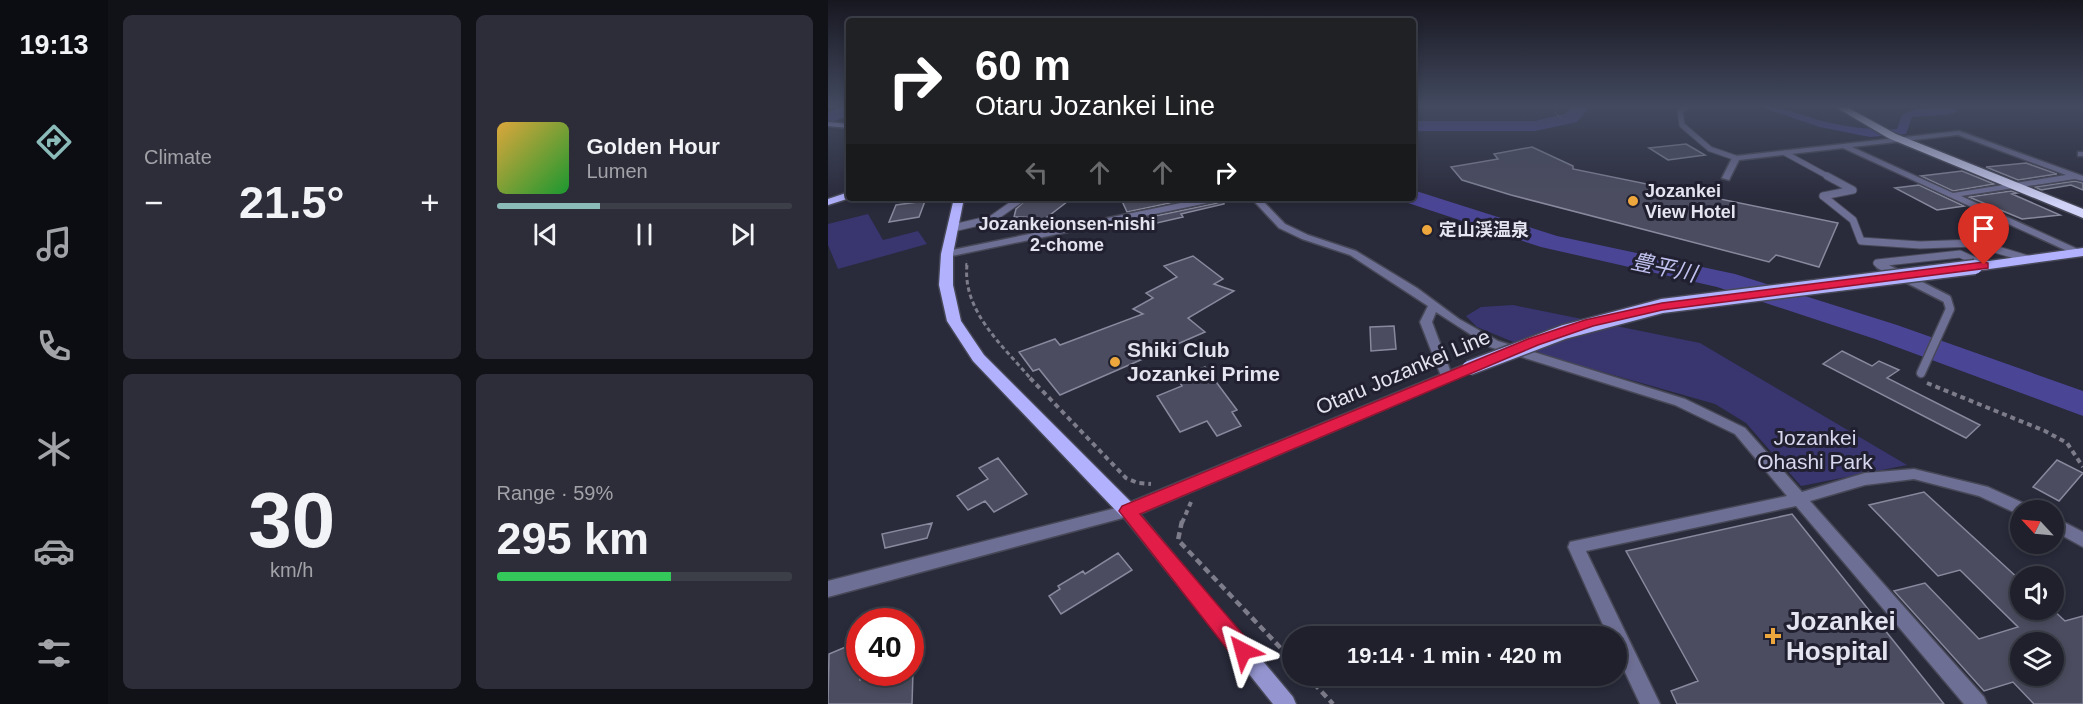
<!DOCTYPE html>
<html lang="en">
<head>
<meta charset="utf-8">
<style>
  :root { --surface:#1f202c; --page:#2c2d38; --text:#f1f3f6; --muted:#a1a3a9; --line:#3c3e48; --accent:#8bbbb9 }
  body { margin:0; font-family:Helvetica,"Noto Sans JP",sans-serif; background:var(--page); color:var(--text); height:100vh; display:flex; flex-direction:column; font-size:22px; white-space:nowrap }
  * { box-sizing:border-box; margin:0 }
  p { font-size:20px; color:var(--muted) }
  .icon { flex:none; width:33px; height:33px; fill:none; stroke:currentColor; stroke-width:2; stroke-linecap:round; stroke-linejoin:round }
  .map { position:relative; flex:1; overflow:hidden }
  .panel { display:flex; flex-direction:column; gap:15px; padding:15px; background:#111218; width:720px }
  .panel>* { flex:none }
  .top-card { position:absolute; left:18px; top:18px; width:570px; height:183px; border-radius:6px; box-shadow:0 3px 9px #0003,0 0 0 2px var(--line); background:#202124; color:#fff; overflow:hidden }
  .needle { width:39px; rotate:296deg }
  .controls { position:absolute; left:1182px; top:500px; display:grid; gap:12px }
  .controls a { display:grid; place-items:center; width:54px; height:54px; border-radius:50%; background:var(--surface); box-shadow:0 3px 9px #0003,0 0 0 2px var(--line); font-size:30px }
  .speed { position:absolute; left:18px; top:608px; display:flex; gap:12px; font-size:30px; font-weight:700; text-align:center }
  .speed>* { display:grid; place-content:center; width:78px; height:78px; border-radius:50%; background:var(--surface); box-shadow:0 3px 9px #0003,0 0 0 2px var(--line); line-height:1 }
  .speed .limit { border:9px solid #d22; background:#fff; color:#111 }
  .pin { position:absolute; display:grid; place-items:center; width:51px; height:51px; color:#fff; margin:-62px -26px; border-radius:50% 50% 50% 0; rotate:-45deg; box-shadow:0 0 6px #0007 }
  .pin .icon { rotate:45deg }
  .me { position:absolute; width:66px; margin:-33px; rotate:321deg; stroke-linejoin:round; filter:drop-shadow(0 0 4px #0008) }
  .turn { display:flex; align-items:center; gap:21px; height:126px; padding:0 30px; font-size:27px }
  .turn .icon { width:78px; height:78px; stroke-width:2.5 }
  .turn b { display:block; font-size:42px; line-height:51px }
  .lanes { display:flex; align-items:center; height:57px; padding:0 30px; background:#0003; justify-content:center; gap:30px; direction:ltr }
  .lanes .off { opacity:.35 }
  .big { font-size:45px; font-weight:800; line-height:1.1 }
  .panel .tile { flex:1; display:flex; flex-direction:column; justify-content:center; gap:9px; min-width:0; padding:0 21px; border-radius:9px; background:var(--page) }
  .panel .dial { align-items:center; gap:0 }
  .dial b { font-size:78px; line-height:1 }
  .song { display:flex; align-items:center; gap:18px }
  .cover { width:72px; height:72px; border-radius:9px; background:linear-gradient(135deg,hsl(40 70% 55%),hsl(130 70% 35%)) }
  .played { height:6px; border-radius:3px; background:linear-gradient(90deg,var(--accent) 35%,var(--line) 35%) }
  .keys { display:flex; justify-content:space-around; direction:ltr }
  .heat { display:flex; justify-content:space-between; align-items:center; font-size:33px; direction:ltr }
  .charge { height:9px; border-radius:4px; background:linear-gradient(90deg,#34c759 59%,var(--line) 0) }
  .panel .tiles { flex:1; display:grid; gap:15px; grid-template-columns:repeat(2,1fr) }
  .trip { position:absolute; left:454px; top:626px; width:345px; height:60px; border-radius:30px; background:var(--surface); box-shadow:0 3px 9px #0003,0 0 0 2px var(--line); font-weight:800; line-height:60px; text-align:center }
  main { display:flex; flex:1; min-height:0 }
  .tab-bar { display:flex; flex-direction:column; width:108px; justify-content:space-around; align-items:center; background:#0c0d12; color:var(--muted) }
  .tab-bar .icon { width:42px; height:42px }
  .tab-bar .selected { color:var(--accent) }
  .tab-bar b { font-size:27px; color:var(--text) }
  .map>svg:first-child { display:block }
  .green { fill:#38356f }
  .lines { fill:none; stroke-linecap:round; stroke-linejoin:round }
  .canal { fill:#4b4596; fill-rule:evenodd }
  .river { fill:#4b4596; fill-rule:evenodd }
  .building { fill:#4b4c5f; stroke:#88899d; stroke-width:1.5; fill-rule:evenodd }
  .lane-far2-casing { stroke:#474857; stroke-width:7 }
  .lane-far1-casing { stroke:#474857; stroke-width:9 }
  .lane-casing { stroke:#474857; stroke-width:11 }
  .street-casing { stroke:#474857; stroke-width:3 }
  .secondary-casing { stroke:#474857; stroke-width:3 }
  .primary-casing { stroke:#474857; stroke-width:3 }
  .highway-casing { stroke:#474857; stroke-width:3 }
  .path-far4 { stroke:#7c7c8a; stroke-width:1.5; stroke-dasharray:2 1.5; stroke-linecap:butt }
  .path-far3 { stroke:#7c7c8a; stroke-width:2; stroke-dasharray:3 2; stroke-linecap:butt }
  .path-far2 { stroke:#7c7c8a; stroke-width:3; stroke-dasharray:4.5 3; stroke-linecap:butt }
  .path-far1 { stroke:#7c7c8a; stroke-width:4; stroke-dasharray:5 4; stroke-linecap:butt }
  .path { stroke:#7c7c8a; stroke-width:4.5; stroke-dasharray:7 4.5; stroke-linecap:butt }
  .lane-far2 { stroke:#6e6f94; stroke-width:5 }
  .lane-far1 { stroke:#6e6f94; stroke-width:7 }
  .lane { stroke:#6e6f94; stroke-width:8 }
  .street { fill:#6e6f94; fill-rule:evenodd }
  .secondary { fill:#9495d0; fill-rule:evenodd }
  .primary { fill:#b1b1fe; fill-rule:evenodd }
  .highway { fill:#d1d3f8; fill-rule:evenodd }
  .primary-bridge-casing { stroke:#474857; stroke-width:17; stroke-linecap:butt }
  .primary-bridge { stroke:#b1b1fe; stroke-width:14 }
  .route { fill:#e11d48; stroke:#92132f; stroke-width:1.5 }
  .poi-dot { fill:#eea73d; stroke:#202030; stroke-width:2 }
  .labels { text-anchor:middle; stroke-width:6; stroke-linejoin:round; paint-order:stroke }
  .far-poi-label { font-size:18px; font-weight:bold; fill:#e4e4f0; stroke:#202030; text-anchor:start }
  .far-neighbourhood-label { font-size:18px; font-weight:bold; fill:#e4e4f0; stroke:#202030 }
  .poi-label { font-size:21px; font-weight:bold; fill:#e4e4f0; stroke:#202030; text-anchor:start }
  .street-label { font-size:21px; fill:#e4e4f0; stroke:#202030 }
  .park-label { font-size:21px; fill:#d6d7ee; stroke:#202030 }
  .water-label { font-size:22px; font-style:italic; fill:#c0c1ef; stroke:#202030 }
  .near-poi-label { font-size:26px; font-weight:bold; fill:#e4e4f0; stroke:#202030; text-anchor:start }
</style>
</head>
<body>
<main>
<nav class="tab-bar">
<b>19:13</b>
<svg class="icon selected" aria-label="directions" viewBox="0 0 24 24"><path d="M12 3l9 9-9 9-9-9zM9 14v-3h6M13 9l2 2-2 2"/></svg>
<svg class="icon" aria-label="music" viewBox="0 0 24 24"><path d="M9 18V5l10-2v13"/><circle cx="6" cy="18" r="3"/><circle cx="16" cy="16" r="3"/></svg>
<svg class="icon" aria-label="phone" viewBox="0 0 24 24"><path d="M5 4h4l2 5-3 2q2 4 5 5l2-3 5 2v4C11 20 4 13 5 4z"/></svg>
<svg class="icon" aria-label="climate" viewBox="0 0 24 24"><path d="M12 3v18M4 7l16 10M4 17L20 7"/></svg>
<svg class="icon" aria-label="car" viewBox="0 0 24 24"><path d="M5 17H2v-5l4-1 3-4h7l3 4 3 1v5h-3M9 17h6M6 11h13"/><circle cx="7" cy="17" r="2"/><circle cx="17" cy="17" r="2"/></svg>
<svg class="icon" aria-label="filters" viewBox="0 0 24 24"><path d="M4 7h16M4 17h16"/><circle cx="9" cy="7" r="2"/><circle cx="15" cy="17" r="2"/></svg>
</nav>
<section class="panel">
<div class="tiles">
<div class="tile"><p>Climate</p>
<div class="heat"><a>−</a><b class="big">21.5°</b><a>+</a></div>
</div>
<div class="tile">
<div class="song"><i class="cover"></i><div><b>Golden Hour</b><p>Lumen</p></div></div>
<div class="played"></div>
<div class="keys"><svg class="icon" aria-label="previous" viewBox="0 0 24 24"><path d="M18 5L8 12l10 7zM5 5v14"/></svg><svg class="icon" aria-label="pause" viewBox="0 0 24 24"><path d="M8 5v14M16 5v14"/></svg><svg class="icon" aria-label="next" viewBox="0 0 24 24"><path d="M6 5l10 7-10 7zM19 5v14"/></svg></div>
</div>
<div class="tile dial"><b>30</b><p>km/h</p></div>
<div class="tile"><p>Range · 59%</p><b class="big">295 km</b><div class="charge"></div></div>
</div>
</section>
<div class="map">
<svg width="1255" height="704" viewBox="0 0 1255 704">
  <rect width="100%" height="100%" fill="#292a3a"/>
  <path class="green" d="M40 214 55 240 90 231 99 244 10 269 0 245V224Z
    M685 305 872 343 1079 465 973 486 918 423 887 404 722 357 649 327 638 316 653 307Z"/>
  <g class="lines">
    <path class="canal" d="M930 106C955 106 976 117 999 122 1023 128 1045 130 1069 129L1074 115C1083 108 1121 104 1130 111 1122 117 1096 115 1084 117L1078 134 1042 137 992 127Z"/>
    <path class="river" d="M15 106H21V116L0 123V112Z
      M744 106H762L749 122 707 131H585V121H707L737 114Z
      M585 190 729 236 907 274 1069 325 1255 391V416L1047 339 889 287 713 247 577 202 574 198H585Z"/>
  </g>
  <path class="building" d="M858 144 877 155 840 160 821 148Z
    M704 147 745 166V169L1010 223 991 267 948 255 941 262 683 195 634 180 623 167 670 159 666 154Z
    M1198 163 1229 174 1190 180 1158 167Z
    M1134 171 1166 184 1125 191 1093 176Z
    M1247 181 1255 183V190L1243 185 1213 190 1207 187Z
    M1091 185 1136 206 1109 210 1067 188Z
    M1183 191 1189 193 1184 194 1232 215 1194 219 1141 197Z
    M200 198H244L218 218 186 217 188 209Z
    M310 198H366L299 212 294 201Z
    M396 198V204L353 214 355 217 307 228 303 221 389 203Z
    M97 201 91 217 61 222 68 205Z
    M365 256 395 279 386 284 406 291 360 318 377 332 232 395 211 369 205 371 191 352 227 339 232 345 315 314 305 309 325 298 318 293 349 277 336 266Z
    M566 326 568 349 543 351 542 327Z
    M1014 351 1044 366 1051 361 1071 370 1059 378 1152 425 1138 438 995 364Z
    M377 367 409 410 404 412 413 426 389 436 379 421 352 432 329 396 354 386 349 378Z
    M170 458 199 494 166 512 157 501 140 510 129 496 160 479 151 468Z
    M1229 460 1255 473 1231 501 1205 487Z
    M1096 492 1192 580V609H1224L1237 621 1255 616V704H1206L1185 682 1156 691 1066 591 1097 583 1151 639 1190 627 1132 570 1110 576 1041 505ZM1192 642H1226V675H1192Z
    M964 514 1116 704H849L843 691 870 681 798 551Z
    M104 523 99 538 57 548 54 534Z
    M290 553 304 570 233 614 221 596 232 589 230 586 255 571 257 574Z
    M32 641V680L52 672H85L84 704H0L1 654Z"/>
  <g class="lines">
    <defs>
      <path id="lane-far2" d="M860 106 852 111 854 125 882 149 908 158
        M957 153 1001 177"/>
      <path id="lane-far1" d="M995 196 1025 190 999 176
        M995 196 1025 220 1033 241 1092 245 1147 243 1200 259
        M125 228 164 219 194 198
        M1055 266 1049 263 1132 254 1154 264"/>
      <path id="lane" d="M1052 265 1119 299 1122 309 1093 373"/>
      <path id="street" d="M1131 131 1255 176V181L1247 179 1133 196 1254 251V255H1248L1015 148 911 160 901 180 894 178 904 158 908 156ZM1130 135 1238 175 1125 193 1024 147Z
        M1250 152H1255V156H1250Z
        M377 198H393L389 201 119 257 114 254 119 251Z
        M423 198H432L457 224 480 235 528 251 589 288 631 319 670 341 857 399 917 428 974 492 1037 473 1086 469 1160 487 1202 506 1204 510H1192V515L1151 496 1086 479 1037 485 982 501 1156 697 1159 704H1136L968 506 758 551 832 704H812L789 655V636H780L740 547 742 542 959 496 907 434 847 405 662 347 608 312 604 322 625 378 619 382 615 381 592 322 600 306 522 255 474 239 451 228Z
        M300 505 306 507 308 511 306 515 0 597V581Z
        M1226 517 1255 532V547L1226 531Z"/>
      <path id="secondary" d="M0 122 21 124V128L0 126Z
        M300 505 306 507 465 697 468 704H445L294 515 292 511 294 507Z"/>
      <path id="primary" d="M21 192 22 198 0 205V199Z
        M126 198H136L125 254V285L133 321 156 355 303 502 636 365 641 363 649 368 646 371 307 516 300 519 293 516 145 361 119 321 111 285 113 254Z
        M1255 248V256L1147 271 1141 267 1147 263Z"/>
      <path id="highway" d="M1006 106H1017L1068 134 1255 209V218L1060 138Z"/>
    </defs>
    <use href="#lane-far2" class="lane-far2-casing"/>
    <use href="#lane-far1" class="lane-far1-casing"/>
    <use href="#lane" class="lane-casing"/>
    <use href="#street" class="street-casing"/>
    <use href="#secondary" class="secondary-casing"/>
    <use href="#primary" class="primary-casing"/>
    <use href="#highway" class="highway-casing"/>
    <path class="path-far4" d="M730 106 727 113 733 118"/>
    <path class="path-far3" d="M138 266 139 261"/>
    <path class="path-far2" d="M139 265C134 311 176 347 203 379"/>
    <path class="path-far1" d="M202 378 298 478 310 483 323 484
      M1099 383 1217 431 1239 443 1255 467
      M354 523 363 502"/>
    <path class="path" d="M354 521 350 540 465 661
      M478 675 505 704"/>
    <use href="#lane-far2" class="lane-far2"/>
    <use href="#lane-far1" class="lane-far1"/>
    <use href="#lane" class="lane"/>
    <use href="#street" class="street"/>
    <use href="#secondary" class="secondary"/>
    <use href="#primary" class="primary"/>
    <use href="#highway" class="highway"/>
    <defs>
      <path id="primary-bridge" d="M641 368 736 332 834 306 1147 267"/>
    </defs>
    <use href="#primary-bridge" class="primary-bridge-casing"/>
    <use href="#primary-bridge" class="primary-bridge"/>
  </g>
  <linearGradient id="sky" x2="0" y2="1"><stop stop-color="#171720"/><stop offset="0.52" stop-color="#434a60"/><stop offset="1" stop-color="#434a60" stop-opacity="0"/></linearGradient>
  <rect width="1255" height="205" fill="url(#sky)"/>
  <path class="route" d="M1156 262 1160 263V268L834 310 765 326 710 345 312 514 423 644 426 651 423 659 415 662 407 659 291 511 294 506 700 339 757 320 834 303Z"/>
  <g class="poi-dot">
    <circle cx="805" cy="201" r="6"/>
    <circle cx="599" cy="230" r="6"/>
    <circle cx="287" cy="362" r="6"/>
    <path d="M942 627h6v6h6v6h-6v6h-6v-6h-6v-6h6z"/>
  </g>
  <g class="labels">
    <g class="far-poi-label">
      <text x="817" y="197">Jozankei<tspan x="817" dy="21">View Hotel</tspan></text>
      <text x="611" y="236">定山渓温泉</text>
    </g>
    <g class="far-neighbourhood-label">
      <text x="239" y="230">Jozankeionsen-nishi<tspan x="239" dy="21">2-chome</tspan></text>
    </g>
    <g class="poi-label">
      <text x="299" y="357">Shiki Club<tspan x="299" dy="24">Jozankei Prime</tspan></text>
    </g>
    <g class="street-label">
      <text transform="translate(575 372) rotate(-23)" y="7">Otaru Jozankei Line</text>
    </g>
    <g class="park-label">
      <text x="987" y="445">Jozankei<tspan x="987" dy="24">Ohashi Park</tspan></text>
    </g>
    <g class="water-label">
      <text transform="translate(836 267) rotate(12)" y="8">豊平川</text>
    </g>
    <g class="near-poi-label">
      <text x="958" y="630">Jozankei<tspan x="958" dy="30">Hospital</tspan></text>
    </g>
  </g>
</svg>
<div class="controls">
<a><svg class="needle" viewBox="-14 -14 28 28"><path d="M0-13l5 13h-10z" fill="#e53935"/><path d="M0 13l5-13h-10z" fill="#a1a3a9"/></svg></a>
<a><svg class="icon" aria-label="sound" viewBox="0 0 24 24"><path d="M4 9h4l5-4v14l-5-4H4zM17 9q2 3 0 6"/></svg></a>
<a><svg class="icon" aria-label="layers" viewBox="0 0 24 24"><path d="M12 4l9 5-9 5-9-5zM3 14l9 5 9-5"/></svg></a>
</div>
<div class="speed"><div class="limit">40</div></div>
<div class="pin" style="left:1156px;top:265px;background:#d93025"><svg class="icon" aria-label="arrive" viewBox="0 0 24 24"><path d="M6 21V4h12l-3 4 3 4H6"/></svg></div>
<svg class="me" style="left:415px;top:651px" viewBox="-20 -20 40 40"><path d="M0-17L14 15 0 8-14 15z" fill="#e11d48" stroke="#fff" stroke-width="4"/></svg>
<div class="trip">19:14 · 1 min · 420 m</div>
<div class="top-card">
<div class="turn"><svg class="icon" aria-label="right" viewBox="0 0 24 24"><path d="M7 20v-9h11M14 6l5 5-5 5"/></svg><div><b>60 m</b>Otaru Jozankei Line</div></div>
<div class="lanes"><svg class="icon off" aria-label="left" viewBox="0 0 24 24"><path d="M17 20v-9H6M10 6l-5 5 5 5"/></svg><svg class="icon off" aria-label="ahead" viewBox="0 0 24 24"><path d="M12 20V5M6 11l6-6 6 6"/></svg><svg class="icon off" aria-label="ahead" viewBox="0 0 24 24"><path d="M12 20V5M6 11l6-6 6 6"/></svg><svg class="icon" aria-label="right" viewBox="0 0 24 24"><path d="M7 20v-9h11M14 6l5 5-5 5"/></svg></div>
</div>
</div>
</main>
</body>
</html>
